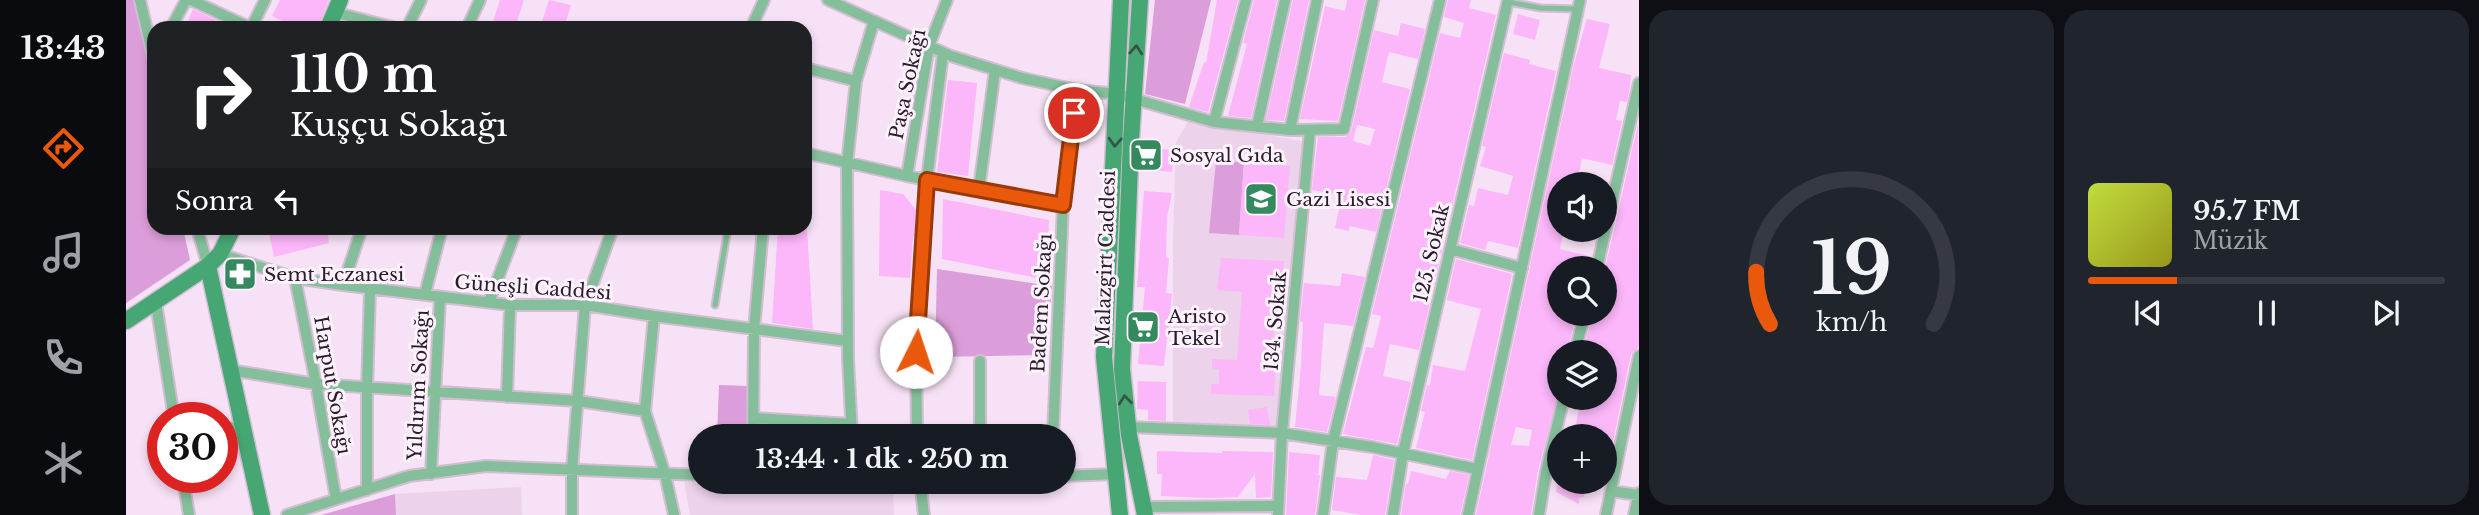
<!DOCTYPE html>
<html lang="tr">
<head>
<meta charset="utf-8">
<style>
  :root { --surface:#171b24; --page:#20242c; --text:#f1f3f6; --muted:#9ea1a6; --line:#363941; --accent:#ea580c }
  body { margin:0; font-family:"Libre Baskerville",serif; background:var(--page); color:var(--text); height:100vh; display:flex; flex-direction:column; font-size:26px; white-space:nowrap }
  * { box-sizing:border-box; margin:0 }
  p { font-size:23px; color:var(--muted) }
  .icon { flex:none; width:38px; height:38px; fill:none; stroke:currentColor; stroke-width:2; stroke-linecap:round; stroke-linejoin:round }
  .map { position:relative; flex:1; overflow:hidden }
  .sheet { display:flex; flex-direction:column; gap:10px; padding:10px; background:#0d0f14; width:840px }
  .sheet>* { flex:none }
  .hud { position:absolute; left:21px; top:21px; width:665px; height:214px; border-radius:21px; box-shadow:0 4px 10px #0003; background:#202124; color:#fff; overflow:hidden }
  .tools { position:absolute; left:1421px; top:172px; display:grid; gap:14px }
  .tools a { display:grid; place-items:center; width:70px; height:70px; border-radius:50%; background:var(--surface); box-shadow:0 4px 10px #0003; font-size:35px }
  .speed { position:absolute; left:21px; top:402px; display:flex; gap:14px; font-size:35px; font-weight:700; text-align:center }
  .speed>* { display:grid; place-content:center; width:91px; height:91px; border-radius:50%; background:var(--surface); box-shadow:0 4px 10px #0003; line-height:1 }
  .speed .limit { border:10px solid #d22; background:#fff; color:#111 }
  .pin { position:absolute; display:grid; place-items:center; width:60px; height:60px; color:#fff; margin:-30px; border:4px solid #fff; border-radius:50%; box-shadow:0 2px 7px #0007 }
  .me { position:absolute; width:77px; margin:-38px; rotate:4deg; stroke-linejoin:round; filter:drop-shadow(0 0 5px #0008) }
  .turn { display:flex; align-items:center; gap:24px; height:147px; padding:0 28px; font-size:32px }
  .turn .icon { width:91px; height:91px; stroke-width:2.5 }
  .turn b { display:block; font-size:49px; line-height:60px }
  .then { display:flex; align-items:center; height:66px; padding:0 28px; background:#0003; gap:14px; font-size:26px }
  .sheet .card { flex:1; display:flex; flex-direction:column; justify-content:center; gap:10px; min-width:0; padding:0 24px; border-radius:21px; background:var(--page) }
  .sheet .dial { align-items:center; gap:0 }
  .dial svg { height:182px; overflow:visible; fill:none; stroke:var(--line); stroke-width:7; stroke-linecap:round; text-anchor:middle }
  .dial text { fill:var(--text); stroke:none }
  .song { display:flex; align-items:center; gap:21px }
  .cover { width:84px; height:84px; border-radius:10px; background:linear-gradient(135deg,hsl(70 70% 55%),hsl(60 70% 35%)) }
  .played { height:7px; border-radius:4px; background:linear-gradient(90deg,var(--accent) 25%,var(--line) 25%) }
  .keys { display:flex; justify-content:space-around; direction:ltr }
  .sheet .tiles { flex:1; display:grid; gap:10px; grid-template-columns:repeat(2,1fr) }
  .trip { position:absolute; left:562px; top:424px; width:388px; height:70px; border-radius:35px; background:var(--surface); box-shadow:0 4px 10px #0003; font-weight:700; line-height:70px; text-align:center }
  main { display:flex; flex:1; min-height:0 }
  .tabs { display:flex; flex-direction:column; width:126px; justify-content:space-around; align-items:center; background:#090b0e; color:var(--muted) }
  .tabs .icon { width:49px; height:49px }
  .tabs .current { color:var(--accent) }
  .tabs b { font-size:32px; color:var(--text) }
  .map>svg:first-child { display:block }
  .built { fill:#edd2ec }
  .green { fill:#dc9eda }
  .building { fill:#fbb7f9; fill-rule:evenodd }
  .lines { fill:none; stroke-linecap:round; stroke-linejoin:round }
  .lane-casing { stroke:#d2bed1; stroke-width:9 }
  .street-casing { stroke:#d2bed1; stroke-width:14 }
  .secondary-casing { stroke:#d2bed1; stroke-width:19 }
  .lane { stroke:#84be9b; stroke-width:5 }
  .street { stroke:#84be9b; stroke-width:10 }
  .secondary { stroke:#47a774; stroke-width:16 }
  .oneway { stroke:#345646 }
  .route-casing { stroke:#983908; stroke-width:18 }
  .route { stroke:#ea580c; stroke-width:12 }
  .labels { text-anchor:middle; stroke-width:6; stroke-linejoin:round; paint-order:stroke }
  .street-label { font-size:19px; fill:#282028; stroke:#fff2fe }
  .poi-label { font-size:19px; fill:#282028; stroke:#fff2fe; text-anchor:start }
</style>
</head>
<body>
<main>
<nav class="tabs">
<b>13:43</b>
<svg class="icon current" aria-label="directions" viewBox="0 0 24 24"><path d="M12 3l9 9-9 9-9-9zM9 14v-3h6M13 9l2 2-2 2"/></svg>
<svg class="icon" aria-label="music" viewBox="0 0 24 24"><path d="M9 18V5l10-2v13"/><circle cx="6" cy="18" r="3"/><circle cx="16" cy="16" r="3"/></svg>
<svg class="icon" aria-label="phone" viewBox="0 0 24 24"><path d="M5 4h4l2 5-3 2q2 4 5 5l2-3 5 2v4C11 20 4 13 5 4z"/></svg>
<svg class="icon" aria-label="climate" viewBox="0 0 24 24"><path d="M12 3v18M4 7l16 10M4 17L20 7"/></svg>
</nav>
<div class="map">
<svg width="1513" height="515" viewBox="0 0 1513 515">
  <rect width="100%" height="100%" fill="#f7e1f6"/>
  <path class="built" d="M1063 120 1179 142 1151 426 1047 423V241L1050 142Z
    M558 482 767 493 768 515H564Z
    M395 487 396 515H270L269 494Z"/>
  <path class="green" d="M0 0H15L28 85V228H57L64 260 0 303Z
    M1029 0H1085L1059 104 1019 94Z
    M1090 161 1118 162 1113 235 1083 233Z
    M811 269 926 286 921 355 809 357Z
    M593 385 623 386 624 436H591Z
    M269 494 270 515H195Z"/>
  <path class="building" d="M154 0H203L192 28H170L146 16Z
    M374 0H398L389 28H365Z
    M423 0 445 5 438 28H414Z
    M1091 0H1112L1082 112 1063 107 1078 62 1080 63Z
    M1128 0H1151L1125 118 1102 116 1121 44 1117 43Z
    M1167 0H1183L1158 121 1140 120Z
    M1221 0H1239L1212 121 1174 119 1199 6 1219 11Z
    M1322 0H1345L1343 8 1370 15 1293 350 1264 344 1257 376 1285 382 1271 444 1217 434 1240 347 1247 348 1249 341 1255 316 1246 314 1314 33 1334 38 1338 23 1318 17Z
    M67 9 106 28H59Z
    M1392 14 1414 20 1409 40 1387 34Z
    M1461 19 1484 24 1473 68 1505 75 1503 93 1501 102 1494 101 1490 120 1496 121 1486 165 1456 158 1451 184H1433V229H1438L1434 249 1466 257 1463 268H1433V313H1451L1441 352H1433V391L1412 470 1405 515H1350L1448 64ZM1390 427 1406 430 1403 446 1385 445Z
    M1275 23 1299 29 1292 59 1263 52 1256 82 1284 89 1250 232 1224 226 1223 231 1209 228 1216 195 1186 190 1192 137H1219L1225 133 1248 30 1272 36ZM1231 125 1249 129 1244 146 1227 141Z
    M1378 53 1404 60 1403 64 1430 71 1392 248 1362 241 1359 250 1334 243 1343 205 1348 206 1352 188 1382 195 1387 176 1354 166 1360 147 1356 146Z
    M822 80 851 83 842 176 811 172Z
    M1512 124 1513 343 1512 348 1505 354 1484 456 1479 455V436H1448L1455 397H1479V352H1457L1467 313H1479V269Z
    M1021 148 1047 150 1046 172 1019 169Z
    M1118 162 1164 166 1158 238 1113 235Z
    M754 190 777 194 790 210 789 237H787L784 278 753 276Z
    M1018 191 1046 193 1041 217 1040 258H1043L1040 293 1046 294 1038 366 1012 364 1019 287H1011Z
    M817 199 923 220 921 280 816 259Z
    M142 228H201L203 243 148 257Z
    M652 228H681L687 329 646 323Z
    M1095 258 1158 261 1155 294H1150L1145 362H1150L1148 396 1085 394V384H1093V370L1086 369V359L1111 360 1116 292 1091 290Z
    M1330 259 1386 274 1346 460 1290 448 1299 412 1295 411 1301 385 1304 386 1307 365 1339 371 1355 309 1321 300Z
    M1216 273 1239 277 1227 326 1198 323 1193 395 1210 397 1201 432 1169 427 1175 366 1177 322 1174 321 1178 283 1214 286Z
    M1012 381 1040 382V421L1022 420V410L1011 409Z
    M1141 407 1144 425 1124 424 1122 410Z
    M1031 451 1096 453V451L1147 452 1145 497 1130 498 1129 474 1112 497 1083 498 1035 496 1036 474H1031Z
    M1163 452 1194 455 1192 475H1194L1189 515H1160Z
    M1247 455 1268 460 1259 515H1235L1206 510 1210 477 1241 480Z
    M1285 471 1320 479 1324 471 1343 475 1334 515H1275L1280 483 1282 484Z
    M1432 481H1462L1458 497 1453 498V504L1430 492Z"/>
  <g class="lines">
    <defs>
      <path id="lane" d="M1382 2 1415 8 1452 9
        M589 305 602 228"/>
      <path id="street" d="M14 0 28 60
        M65 0 125 28
        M702 0 825 56 896 78 951 90 991 94 1088 122 1164 130 1218 129 1247 0
        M207 12 270 28
        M45 28 60 0
        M125 28 139 0
        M281 28 295 0
        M341 28 354 0
        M625 28 638 0
        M679 68 730 81
        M1088 122 1120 0
        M1131 126 1159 0
        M1164 130 1191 0
        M679 153 781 176 937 205
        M781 176 803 46 821 0
        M853 189 869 70
        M71 228 82 266
        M1324 249 1396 268
        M94 254 169 278 217 285 384 305H459L528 316 721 341
        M1471 268 1513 83
        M169 278 190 384 210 499
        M217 285 236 228
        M299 294 316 228
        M363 302 391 228
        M30 303 48 418
        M528 316 519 411 539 474 548 515
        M1449 352 1459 313
        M104 370 190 384 452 401 519 411
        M381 397 384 305
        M628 418 725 424
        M1002 427 1156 433 1246 447 1351 469
        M96 430 116 426
        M627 436 628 330 637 228
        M726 436 722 358 721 164 730 81 748 21
        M791 436 790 352 801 179 817 53
        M854 436V361
        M927 436 937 205 951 90
        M305 474 314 298
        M938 476 990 474
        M57 478 63 515
        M794 481 798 515
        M241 490V389L244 289
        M1485 491 1513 495
        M1018 507 1152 506
        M161 515 283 476 360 466 574 475
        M446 515V470L459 305 487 228
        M1152 515 1156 433 1184 130
        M1197 515 1207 441 1314 0
        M1267 515 1277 453 1382 0
        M1342 515 1454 0
        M1413 515 1420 472 1438 397
        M1480 515 1513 356
        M1508 515 1513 493"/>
      <path id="secondary" d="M1014 0 1005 140 996 369 1003 435 1019 515
        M202 28 214 0
        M82 266 136 515
        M0 321 82 266 94 254 107 228
        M994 515 978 357 995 0"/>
    </defs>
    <use href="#lane" class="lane-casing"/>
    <use href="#street" class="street-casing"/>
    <use href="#secondary" class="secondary-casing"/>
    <use href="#lane" class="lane"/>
    <use href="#street" class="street"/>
    <use href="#secondary" class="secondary"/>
  </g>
  <defs><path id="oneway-chevron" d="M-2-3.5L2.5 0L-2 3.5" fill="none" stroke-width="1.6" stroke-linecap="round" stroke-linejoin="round" transform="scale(1.75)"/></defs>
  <g class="oneway">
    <use href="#oneway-chevron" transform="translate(1010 50) rotate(-86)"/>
    <use href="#oneway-chevron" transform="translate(989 142) rotate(93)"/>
    <use href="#oneway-chevron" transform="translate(999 400) rotate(-96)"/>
  </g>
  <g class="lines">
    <defs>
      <path id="route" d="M790 352 801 180 937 205 948 113"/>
    </defs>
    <use href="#route" class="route-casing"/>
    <use href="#route" class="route"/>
  </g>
  <defs>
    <symbol id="supermarket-square" viewBox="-11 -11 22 22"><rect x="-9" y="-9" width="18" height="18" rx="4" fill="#348a5e" stroke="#fff2fe"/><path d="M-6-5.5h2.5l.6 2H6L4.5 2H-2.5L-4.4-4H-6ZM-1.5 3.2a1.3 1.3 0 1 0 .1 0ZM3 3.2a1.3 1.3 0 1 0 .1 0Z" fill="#fff"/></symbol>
    <symbol id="school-square" viewBox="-11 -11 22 22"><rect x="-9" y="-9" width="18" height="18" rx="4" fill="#348a5e" stroke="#fff2fe"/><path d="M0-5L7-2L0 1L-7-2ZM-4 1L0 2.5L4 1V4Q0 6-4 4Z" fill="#fff"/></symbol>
    <symbol id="pharmacy-square" viewBox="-11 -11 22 22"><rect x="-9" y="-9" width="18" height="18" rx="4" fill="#348a5e" stroke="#fff2fe"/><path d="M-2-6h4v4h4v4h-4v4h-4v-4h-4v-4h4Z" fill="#fff"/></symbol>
  </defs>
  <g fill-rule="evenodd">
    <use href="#supermarket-square" x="1001" y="136" width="38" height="38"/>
    <use href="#school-square" x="1116" y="180" width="38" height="38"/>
    <use href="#pharmacy-square" x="95" y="255" width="38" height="38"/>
    <use href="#supermarket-square" x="998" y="308" width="38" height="38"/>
  </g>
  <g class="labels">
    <g class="street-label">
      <text transform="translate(781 84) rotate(-78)" y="7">Paşa Sokağı</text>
      <text transform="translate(1305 253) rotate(-77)" y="7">125. Sokak</text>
      <text transform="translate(979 258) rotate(-88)" y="7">Malazgirt Caddesi</text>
      <text transform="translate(407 287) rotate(4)" y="7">Güneşli Caddesi</text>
      <text transform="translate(915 303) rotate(-87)" y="7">Badem Sokağı</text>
      <text transform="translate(1149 321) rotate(-85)" y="7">134. Sokak</text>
      <text transform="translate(207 385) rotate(80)" y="7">Harput Sokağı</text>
      <text transform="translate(292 385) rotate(-87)" y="7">Yıldırım Sokağı</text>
    </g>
    <g class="poi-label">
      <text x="1044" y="162">Sosyal Gıda</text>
      <text x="1160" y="206">Gazi Lisesi</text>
      <text x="138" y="281">Semt Eczanesi</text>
      <text x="1042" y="323">Aristo<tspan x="1042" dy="22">Tekel</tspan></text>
    </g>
  </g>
</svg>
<div class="tools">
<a><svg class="icon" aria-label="sound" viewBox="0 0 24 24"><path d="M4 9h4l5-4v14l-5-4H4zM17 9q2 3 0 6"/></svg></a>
<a><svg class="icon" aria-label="search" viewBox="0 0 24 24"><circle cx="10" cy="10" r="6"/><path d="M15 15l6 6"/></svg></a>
<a><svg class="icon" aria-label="layers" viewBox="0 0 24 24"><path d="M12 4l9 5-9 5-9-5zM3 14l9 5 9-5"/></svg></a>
<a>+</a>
</div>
<div class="speed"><div class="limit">30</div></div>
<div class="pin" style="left:948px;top:113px;background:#d93025"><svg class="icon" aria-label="arrive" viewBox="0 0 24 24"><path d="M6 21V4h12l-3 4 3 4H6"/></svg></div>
<svg class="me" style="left:790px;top:352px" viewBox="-20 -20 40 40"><circle r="19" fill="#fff"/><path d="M0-13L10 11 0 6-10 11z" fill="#ea580c"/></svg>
<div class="trip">13:44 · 1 dk · 250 m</div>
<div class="hud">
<div class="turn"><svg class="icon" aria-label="right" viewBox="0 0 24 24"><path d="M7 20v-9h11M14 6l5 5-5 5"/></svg><div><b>110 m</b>Kuşçu Sokağı</div></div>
<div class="then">Sonra<svg class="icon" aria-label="left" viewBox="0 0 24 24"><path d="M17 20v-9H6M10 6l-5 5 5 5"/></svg></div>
</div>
</div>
<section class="sheet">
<div class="tiles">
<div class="card dial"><svg viewBox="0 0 100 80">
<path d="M14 69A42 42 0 1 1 86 69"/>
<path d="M14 69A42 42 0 0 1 8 46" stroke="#ea580c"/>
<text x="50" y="56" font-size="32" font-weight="700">19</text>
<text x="50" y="72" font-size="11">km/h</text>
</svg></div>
<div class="card">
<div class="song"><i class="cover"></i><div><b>95.7 FM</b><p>Müzik</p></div></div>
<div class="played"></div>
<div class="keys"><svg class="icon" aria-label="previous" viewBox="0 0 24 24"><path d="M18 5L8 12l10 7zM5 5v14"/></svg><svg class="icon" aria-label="pause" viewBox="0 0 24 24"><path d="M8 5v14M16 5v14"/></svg><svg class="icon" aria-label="next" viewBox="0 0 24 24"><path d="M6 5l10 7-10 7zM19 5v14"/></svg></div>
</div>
</div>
</section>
</main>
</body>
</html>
